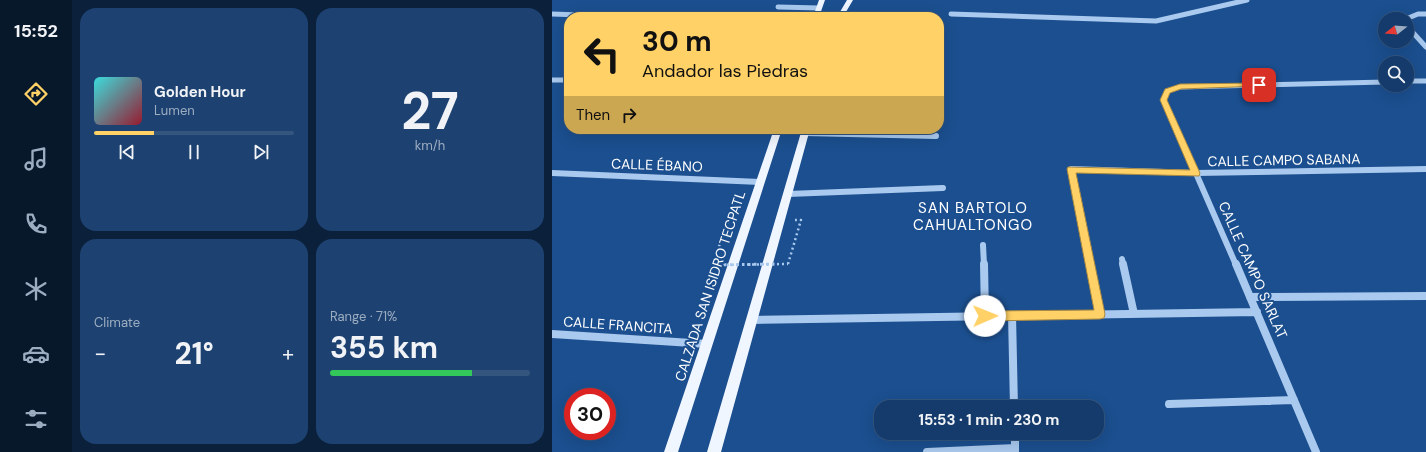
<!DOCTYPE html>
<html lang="en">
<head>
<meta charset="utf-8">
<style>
  :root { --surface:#143b6b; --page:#1d4271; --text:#f1f3f6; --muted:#9dadc1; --line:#33557e; --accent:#ffd166 }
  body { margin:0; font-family:"DM Sans",sans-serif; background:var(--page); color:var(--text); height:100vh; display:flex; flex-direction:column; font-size:15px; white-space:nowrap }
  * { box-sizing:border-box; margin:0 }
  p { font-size:13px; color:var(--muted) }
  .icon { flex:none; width:22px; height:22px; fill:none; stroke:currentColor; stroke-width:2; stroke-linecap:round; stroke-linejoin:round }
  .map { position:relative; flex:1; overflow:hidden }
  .side { display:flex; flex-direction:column; gap:8px; padding:8px; background:#0b203b; width:480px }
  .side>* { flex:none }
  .hud { position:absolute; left:12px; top:12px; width:380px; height:122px; border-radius:16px; box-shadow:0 4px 16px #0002,0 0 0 1px var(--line); background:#ffd166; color:#111; overflow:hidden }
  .needle { width:26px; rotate:253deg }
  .fabs { position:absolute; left:826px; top:12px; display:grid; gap:8px }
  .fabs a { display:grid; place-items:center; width:36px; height:36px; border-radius:50%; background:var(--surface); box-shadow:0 4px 16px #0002,0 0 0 1px var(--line); font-size:20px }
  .speed { position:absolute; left:12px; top:388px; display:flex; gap:8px; font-size:20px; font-weight:700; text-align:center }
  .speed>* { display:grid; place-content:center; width:52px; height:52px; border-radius:50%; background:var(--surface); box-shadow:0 4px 16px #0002,0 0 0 1px var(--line); line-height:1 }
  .speed .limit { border:6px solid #d22; background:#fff; color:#111 }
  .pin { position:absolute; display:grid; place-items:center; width:34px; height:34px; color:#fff; margin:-17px; border-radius:8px; box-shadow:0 2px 6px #0006 }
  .me { position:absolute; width:44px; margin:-22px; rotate:89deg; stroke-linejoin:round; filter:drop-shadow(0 0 3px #0008) }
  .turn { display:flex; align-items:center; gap:14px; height:84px; padding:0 12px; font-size:18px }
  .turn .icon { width:52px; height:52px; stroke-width:2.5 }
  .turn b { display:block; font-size:28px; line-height:34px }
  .then { display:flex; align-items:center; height:38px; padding:0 12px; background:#0003; gap:8px; font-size:15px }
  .big { font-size:30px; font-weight:700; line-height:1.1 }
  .side .card { flex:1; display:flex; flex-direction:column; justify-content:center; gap:6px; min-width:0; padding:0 14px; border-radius:16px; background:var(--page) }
  .side .dial { align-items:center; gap:0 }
  .dial b { font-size:52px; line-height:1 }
  .song { display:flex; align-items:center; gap:12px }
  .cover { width:48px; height:48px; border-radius:6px; background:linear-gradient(135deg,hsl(180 70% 55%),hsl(350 70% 35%)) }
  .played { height:4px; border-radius:2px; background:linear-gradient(90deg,var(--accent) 30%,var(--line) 30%) }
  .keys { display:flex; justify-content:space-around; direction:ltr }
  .heat { display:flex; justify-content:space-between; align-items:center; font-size:22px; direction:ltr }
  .charge { height:6px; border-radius:3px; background:linear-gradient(90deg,#34c759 71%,var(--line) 0) }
  .side .tiles { flex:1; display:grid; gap:8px; grid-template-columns:repeat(2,1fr) }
  .trip { position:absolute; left:322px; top:400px; width:230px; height:40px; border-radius:16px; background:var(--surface); box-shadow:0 4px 16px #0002,0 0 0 1px var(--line); font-weight:700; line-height:40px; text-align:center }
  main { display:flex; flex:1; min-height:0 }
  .dock { display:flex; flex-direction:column; width:72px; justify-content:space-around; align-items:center; background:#08182b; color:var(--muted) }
  .dock .icon { width:28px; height:28px }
  .dock .active { color:var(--accent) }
  .dock b { font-size:18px; color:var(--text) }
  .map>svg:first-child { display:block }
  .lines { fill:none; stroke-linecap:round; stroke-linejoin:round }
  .path { stroke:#a9c9ee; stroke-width:2.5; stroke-dasharray:2 3; stroke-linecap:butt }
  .minor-far2 { stroke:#a9c9ee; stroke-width:5 }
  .minor-far1 { stroke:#a9c9ee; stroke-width:6 }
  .minor { stroke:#a9c9ee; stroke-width:8 }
  .major { fill:#f0f6ff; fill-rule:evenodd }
  .path-bridge-far1 { stroke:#a9c9ee; stroke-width:2.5; stroke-dasharray:2 3; stroke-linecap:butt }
  .path-bridge { stroke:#a9c9ee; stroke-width:3; stroke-dasharray:2.5 3.5; stroke-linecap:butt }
  .route { fill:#ffd166; stroke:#a68842 }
  .labels { text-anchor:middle; stroke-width:4; stroke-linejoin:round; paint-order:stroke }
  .street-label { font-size:14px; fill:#fff; stroke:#1b4f8f }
  .neighbourhood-label { font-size:15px; letter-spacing:1px; fill:#fff; stroke:#1b4f8f }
</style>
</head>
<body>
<main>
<nav class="dock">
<b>15:52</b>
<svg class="icon active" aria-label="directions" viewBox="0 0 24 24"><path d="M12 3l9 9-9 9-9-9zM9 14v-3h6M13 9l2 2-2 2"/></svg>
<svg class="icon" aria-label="music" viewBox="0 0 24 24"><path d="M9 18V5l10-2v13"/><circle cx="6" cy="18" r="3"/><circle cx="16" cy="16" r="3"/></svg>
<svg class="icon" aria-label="phone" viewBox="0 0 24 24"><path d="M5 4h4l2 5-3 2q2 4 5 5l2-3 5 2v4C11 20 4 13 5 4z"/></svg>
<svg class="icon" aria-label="climate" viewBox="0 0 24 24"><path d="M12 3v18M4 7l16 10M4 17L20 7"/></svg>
<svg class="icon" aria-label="car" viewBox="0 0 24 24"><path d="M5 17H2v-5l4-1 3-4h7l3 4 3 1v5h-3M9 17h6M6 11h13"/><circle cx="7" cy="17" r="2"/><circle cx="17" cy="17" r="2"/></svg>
<svg class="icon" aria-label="filters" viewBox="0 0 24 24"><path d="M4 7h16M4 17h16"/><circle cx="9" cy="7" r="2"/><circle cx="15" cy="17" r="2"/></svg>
</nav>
<section class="side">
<div class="tiles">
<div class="card">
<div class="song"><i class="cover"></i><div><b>Golden Hour</b><p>Lumen</p></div></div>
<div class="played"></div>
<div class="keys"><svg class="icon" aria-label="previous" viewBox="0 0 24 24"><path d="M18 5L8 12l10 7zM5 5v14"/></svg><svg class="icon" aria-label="pause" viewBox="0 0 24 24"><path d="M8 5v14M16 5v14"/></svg><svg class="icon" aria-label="next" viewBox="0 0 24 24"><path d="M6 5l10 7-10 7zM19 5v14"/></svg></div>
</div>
<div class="card dial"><b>27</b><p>km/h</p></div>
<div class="card"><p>Climate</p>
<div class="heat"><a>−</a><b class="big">21°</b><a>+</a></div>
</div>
<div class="card"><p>Range · 71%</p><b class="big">355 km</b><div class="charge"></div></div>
</div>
</section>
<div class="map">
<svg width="874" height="452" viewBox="0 0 874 452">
  <rect width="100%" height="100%" fill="#1b4f8f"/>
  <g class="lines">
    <path class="path" d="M236 264 249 220H243
      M160 265 176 222H181"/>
    <path class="minor-far2" d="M226 7 267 8
      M0 14 85 17
      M399 14 604 21 695 0
      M854 19 866 14H874
      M855 26 874 47
      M0 80H17
      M855 81H874
      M620 117 612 100 615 91 628 87 833 82"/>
    <path class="minor-far1" d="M619 116 684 265
      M253 133 384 136
      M0 173 208 182
      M236 194 391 188
      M431 245 432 265
      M570 259 571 265
      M538 265 519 169 644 173 874 169"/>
    <path class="minor" d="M432 264 433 316
      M538 264 548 314
      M571 264 582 314
      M684 264 764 452
      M698 297 874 296
      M460 315 462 407
      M199 320 705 312
      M0 334 155 344
      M617 404 742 400
      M463 433V451
      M375 452 463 448"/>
    <path class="major" d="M267 0H273L267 17H261Z
      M295 0H301L291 17H285Z
      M222 129H230L126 452H112Z
      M250 129H258L169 452H155Z"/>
    <path class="path-bridge-far1" d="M160 265 236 264"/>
    <path class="path-bridge" d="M160 265 225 264"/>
  </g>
  <path class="route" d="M707 83H709V86L629 89 618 93 615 100 648 173 647 176 524 173 553 314 552 318 548 319 433 321 429 319 428 316 429 313 433 311 542 310 515 169 516 167 638 170 608 100 613 89 628 84Z"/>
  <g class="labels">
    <g class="street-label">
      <text transform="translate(732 160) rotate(-1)" y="5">CALLE CAMPO SABANA</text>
      <text transform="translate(105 165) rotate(2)" y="5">CALLE ÉBANO</text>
      <text transform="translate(701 270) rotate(66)" y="5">CALLE CAMPO SARLAT</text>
      <text transform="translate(158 286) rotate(-72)" y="5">CALZADA SAN ISIDRO TECPATL</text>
      <text transform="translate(66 325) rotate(4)" y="5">CALLE FRANCITA</text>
    </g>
    <g class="neighbourhood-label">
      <text x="421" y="213">SAN BARTOLO<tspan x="421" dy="17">CAHUALTONGO</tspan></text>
    </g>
  </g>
</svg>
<div class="fabs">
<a><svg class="needle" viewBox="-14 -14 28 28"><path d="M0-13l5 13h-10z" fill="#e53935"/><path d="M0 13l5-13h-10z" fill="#9dadc1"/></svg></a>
<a><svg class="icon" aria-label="search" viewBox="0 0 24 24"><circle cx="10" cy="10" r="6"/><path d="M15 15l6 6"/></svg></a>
</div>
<div class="speed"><div class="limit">30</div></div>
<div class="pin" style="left:707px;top:85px;background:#d93025"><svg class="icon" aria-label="arrive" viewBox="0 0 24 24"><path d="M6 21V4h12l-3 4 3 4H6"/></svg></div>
<svg class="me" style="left:433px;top:316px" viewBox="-20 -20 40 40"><circle r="19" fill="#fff"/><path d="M0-13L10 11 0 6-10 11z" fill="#ffd166"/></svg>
<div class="trip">15:53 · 1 min · 230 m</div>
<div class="hud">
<div class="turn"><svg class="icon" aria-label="left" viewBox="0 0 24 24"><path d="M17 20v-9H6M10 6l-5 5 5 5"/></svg><div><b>30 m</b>Andador las Piedras</div></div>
<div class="then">Then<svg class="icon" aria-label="right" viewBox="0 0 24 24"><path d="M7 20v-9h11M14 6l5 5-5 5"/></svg></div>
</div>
</div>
</main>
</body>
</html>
